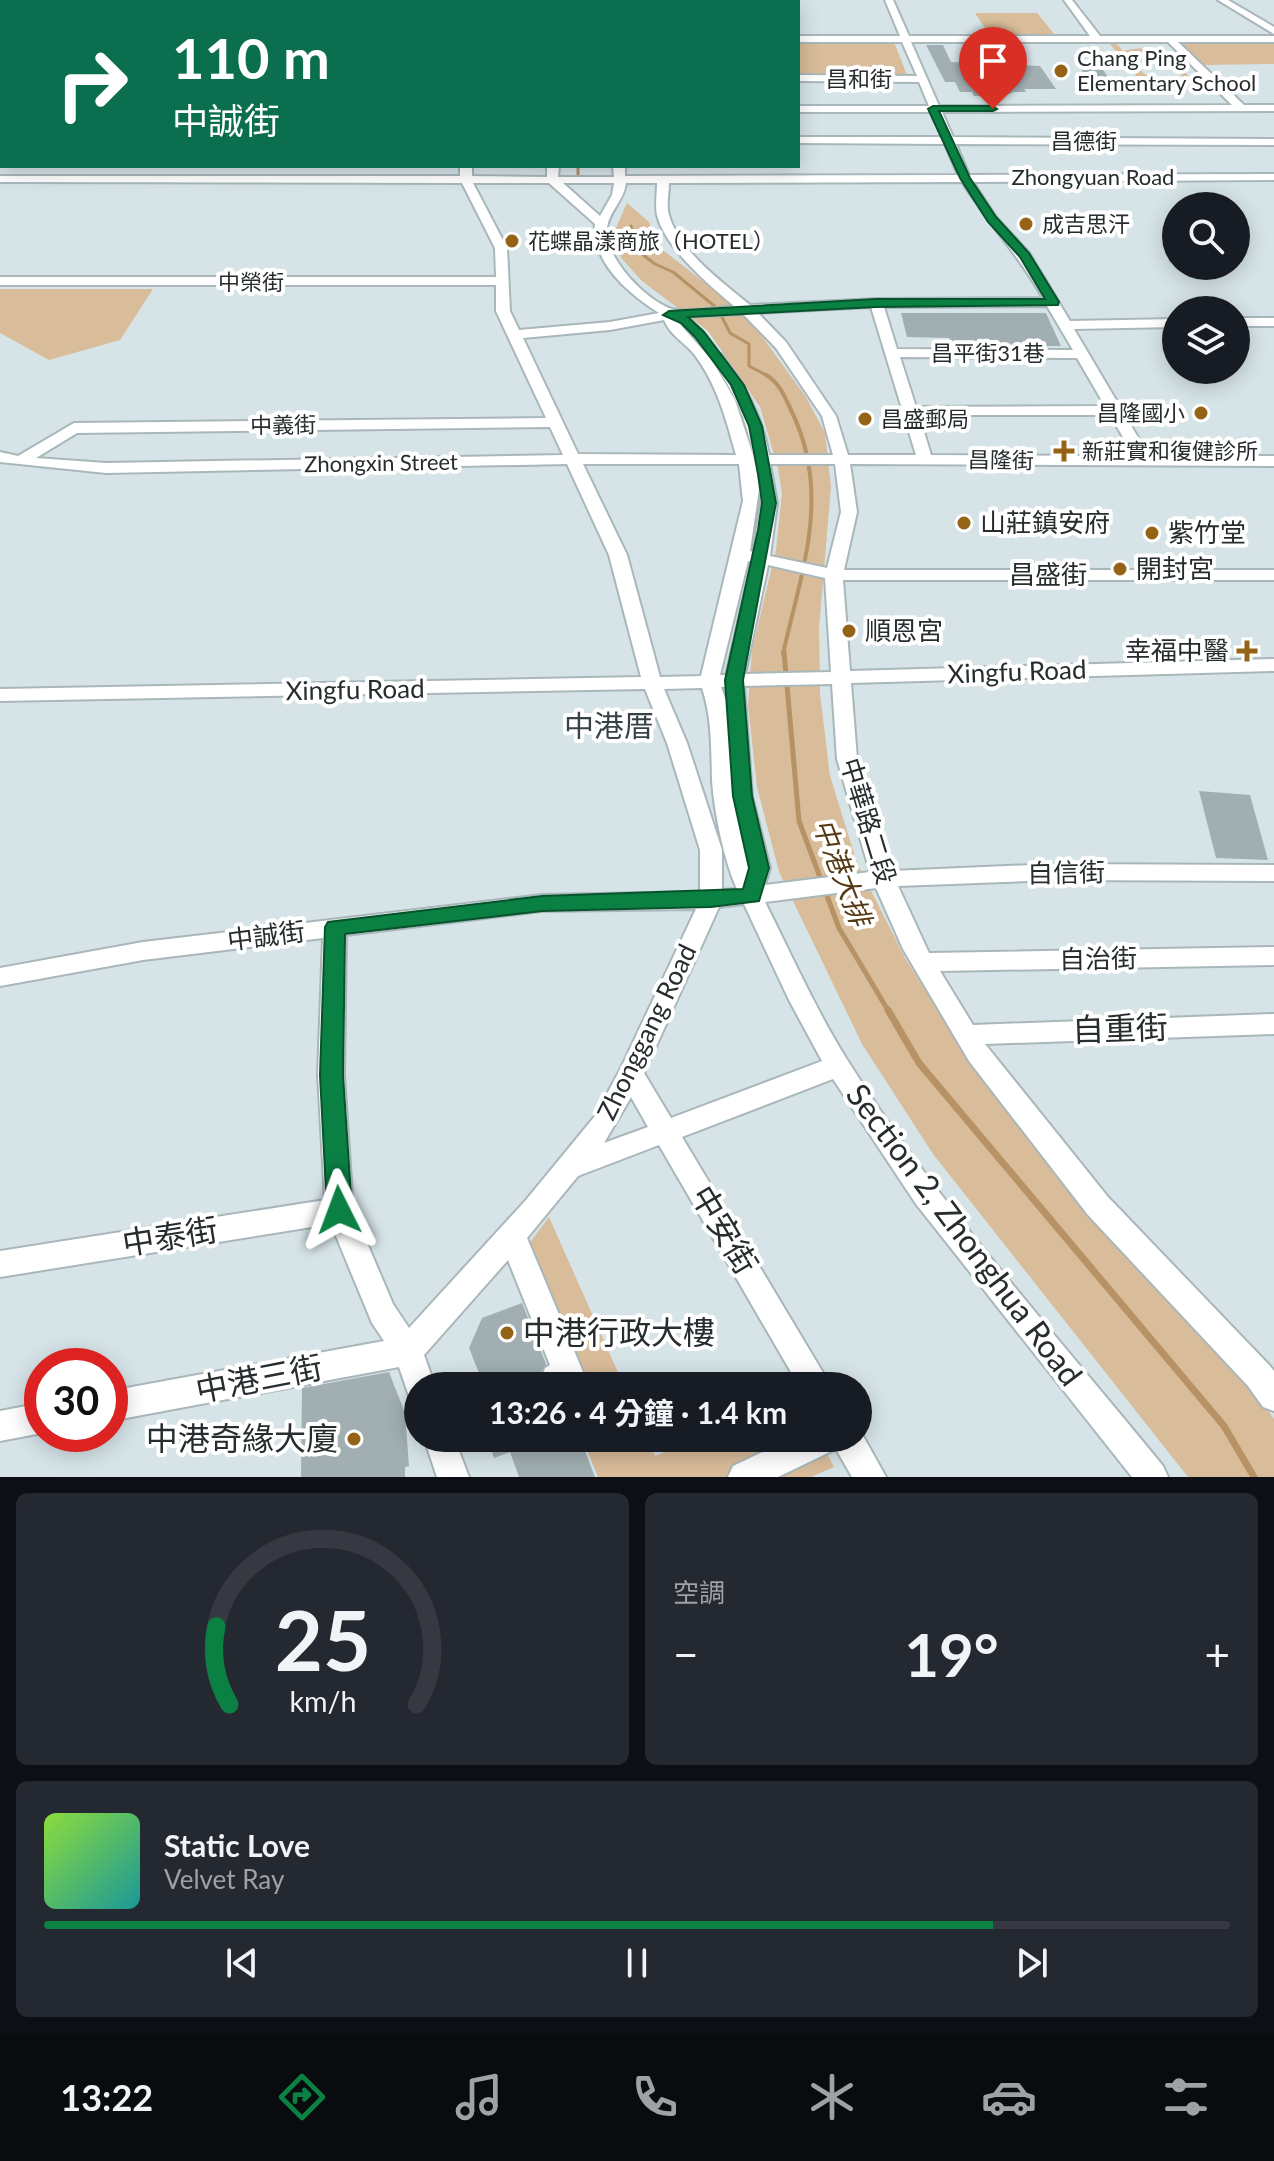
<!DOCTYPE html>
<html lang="zh-TW">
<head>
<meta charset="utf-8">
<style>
  :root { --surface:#171b24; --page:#242831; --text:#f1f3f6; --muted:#9ea1a6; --line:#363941; --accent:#0b8043 }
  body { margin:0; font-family:Lato,"Noto Sans TC",sans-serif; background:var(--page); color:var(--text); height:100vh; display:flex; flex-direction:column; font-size:30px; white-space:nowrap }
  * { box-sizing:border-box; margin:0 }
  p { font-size:26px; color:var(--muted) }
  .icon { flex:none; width:44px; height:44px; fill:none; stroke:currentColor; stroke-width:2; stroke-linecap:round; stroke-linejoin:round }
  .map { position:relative; height:1477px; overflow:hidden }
  .drawer { display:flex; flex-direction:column; gap:16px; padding:16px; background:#0d0f14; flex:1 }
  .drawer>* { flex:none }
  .top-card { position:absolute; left:0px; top:0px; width:800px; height:168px; box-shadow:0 4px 20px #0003; background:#0b6e4f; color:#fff; overflow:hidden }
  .controls { position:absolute; left:1162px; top:192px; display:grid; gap:16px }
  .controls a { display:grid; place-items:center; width:88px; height:88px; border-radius:50%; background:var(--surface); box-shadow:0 4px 20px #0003; font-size:40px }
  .speed { position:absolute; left:24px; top:1348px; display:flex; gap:16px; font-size:40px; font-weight:700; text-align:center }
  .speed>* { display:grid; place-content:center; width:104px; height:104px; border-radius:50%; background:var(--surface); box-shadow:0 4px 20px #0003; line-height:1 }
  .speed .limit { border:12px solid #d22; background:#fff; color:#111 }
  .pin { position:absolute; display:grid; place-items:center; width:68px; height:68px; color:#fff; margin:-82px -34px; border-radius:50% 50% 50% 0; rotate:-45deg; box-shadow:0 0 8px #0007 }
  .pin .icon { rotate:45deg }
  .me { position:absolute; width:88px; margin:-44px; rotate:357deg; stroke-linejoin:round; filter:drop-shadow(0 0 6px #0008) }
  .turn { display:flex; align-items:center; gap:28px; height:168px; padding:0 40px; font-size:36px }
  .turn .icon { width:104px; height:104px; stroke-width:2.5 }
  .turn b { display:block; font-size:56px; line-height:68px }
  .big { font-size:60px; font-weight:700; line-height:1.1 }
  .drawer .widget { flex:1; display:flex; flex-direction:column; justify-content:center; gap:12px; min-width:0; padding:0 28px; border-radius:12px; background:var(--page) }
  .drawer .dial { align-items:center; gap:0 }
  .dial svg { height:208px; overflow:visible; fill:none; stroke:var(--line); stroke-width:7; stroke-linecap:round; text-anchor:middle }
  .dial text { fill:var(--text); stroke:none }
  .song { display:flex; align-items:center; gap:24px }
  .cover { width:96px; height:96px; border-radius:12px; background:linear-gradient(135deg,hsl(90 70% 55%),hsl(180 70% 35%)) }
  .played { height:8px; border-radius:4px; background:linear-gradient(90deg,var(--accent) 80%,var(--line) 80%) }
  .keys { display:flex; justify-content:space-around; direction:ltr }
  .heat { display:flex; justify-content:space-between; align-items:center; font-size:44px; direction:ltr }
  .drawer .tiles { flex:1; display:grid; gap:16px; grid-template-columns:1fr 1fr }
  .widget:last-child { grid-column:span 2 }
  .trip { position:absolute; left:404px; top:1372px; width:468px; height:80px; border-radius:40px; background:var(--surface); box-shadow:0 4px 20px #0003; font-weight:700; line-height:80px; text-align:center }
  .dock { display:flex; height:128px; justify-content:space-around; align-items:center; background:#090b0e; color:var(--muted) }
  .dock .icon { width:56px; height:56px }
  .dock .selected { color:var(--accent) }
  .dock b { font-size:36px; color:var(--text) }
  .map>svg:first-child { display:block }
  .green { fill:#d9bc9a; fill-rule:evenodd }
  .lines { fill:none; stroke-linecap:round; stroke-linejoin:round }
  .stream-far3 { stroke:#b79264; stroke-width:3 }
  .stream-far2 { stroke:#b79264; stroke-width:4 }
  .stream-far1 { stroke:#b79264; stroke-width:5 }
  .stream { stroke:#b79264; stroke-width:7 }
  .building { fill:#a1afb2 }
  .minor-casing { stroke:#a9b7bb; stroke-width:4 }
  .minor { fill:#fff; fill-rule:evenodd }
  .route { fill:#0b8043; stroke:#07532c; stroke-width:2 }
  .poi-dot { fill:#956315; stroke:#fff; stroke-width:3 }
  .labels { text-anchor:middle; stroke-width:8; stroke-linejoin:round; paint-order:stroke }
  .far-poi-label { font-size:22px; fill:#272c2e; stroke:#fff; text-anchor:start }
  .far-street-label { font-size:22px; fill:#272c2e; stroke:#fff }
  .poi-label { font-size:26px; fill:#272c2e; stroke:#fff; text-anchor:start }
  .street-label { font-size:26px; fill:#272c2e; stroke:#fff }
  .water-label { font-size:28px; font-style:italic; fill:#553a15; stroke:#fff }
  .quarter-label { font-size:30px; fill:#364245; stroke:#fff }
  .near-street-label { font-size:32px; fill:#272c2e; stroke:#fff }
  .near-poi-label { font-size:32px; fill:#272c2e; stroke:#fff; text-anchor:start }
</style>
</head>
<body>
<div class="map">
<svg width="1274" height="1477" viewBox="0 0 1274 1477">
  <rect width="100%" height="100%" fill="#d6e4e8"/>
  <path class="green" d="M975 13H1037L1055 35 990 36Z
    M1274 41V64L1202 65 1179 43Z
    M798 42H894L907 75H798Z
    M1110 44H1117L1123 51C1151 43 1176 54 1190 79L1175 84 1148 81 1153 88H1146ZM1136 52 1165 56 1183 77C1159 90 1142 74 1127 56Z
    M627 203 649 222 659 247 727 300 755 327 806 397 825 433 831 487 819 628 820 694 830 776 857 863 905 958 972 1064 1252 1386 1274 1419V1477H1188L933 1154 862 1044 779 872 757 787 748 705 752 650 776 550 782 494 778 468 760 407 708 331 642 281 622 259 611 239Z
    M0 289H153L120 340 49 360 0 333Z
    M549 1217 624 1386H561L512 1266Z
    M582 1438H647L655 1456 696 1438H819L834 1467 811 1477H598Z"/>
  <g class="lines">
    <path class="stream-far3" d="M578 166V177
      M631 226 638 251 655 264 673 272 718 309 730 333 749 344V366L770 377"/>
    <path class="stream-far2" d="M766 375C779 382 785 397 791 410 832 493 802 569 783 654"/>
    <path class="stream-far1" d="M784 652 799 821 839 928 889 1012"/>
    <path class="stream" d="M888 1010 919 1063 1224 1426 1254 1477"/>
  </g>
  <path class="building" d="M926 45H943L951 62 1040 66 1056 89H1024L1026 92H1014L1004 96H974L972 92H960L955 82H945Z
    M1079 66H1100L1117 89H1094Z
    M901 313H1046L1061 346H952L949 338 907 337Z
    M1199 791 1250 795 1268 860 1216 858Z
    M522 1303 546 1364 538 1377 541 1386H457L479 1373 469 1348 482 1318Z
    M389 1372 405 1413 409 1466 405 1467V1477H301L302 1388Z
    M487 1438H580L595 1477H519L510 1452 494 1458Z"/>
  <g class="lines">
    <defs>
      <path id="minor" d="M107 0H116L117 2H108Z
        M178 0H218L177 2Z
        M419 0H427L428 2H420Z
        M568 0H576V2H568Z
        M622 0H630V2H622Z
        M759 0H767V2H759Z
        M885 0H893L909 36H1090L1064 0H1072L1100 36H1274V42H1178L1244 105H1274V111L942 112 953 137 1274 139V145L956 144 969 175 1274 174V180L973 182 996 217 1029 253 1070 321 1176 319V327L1074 329 1149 456H1274V466L850 464 857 512 844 570H1274V580H843L850 671 1274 659V671L851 683 857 759 892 871 1056 864 1274 865V881L1056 880 898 886 929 953 1274 947V965L940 971 973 1025 1274 1014V1034L985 1044 1108 1197 1270 1366 1274 1371V1411L1263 1407 1248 1386 1088 1215 969 1061 903 949 876 888 765 902C791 954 815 1008 846 1058 937 1204 1055 1333 1163 1466L1168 1477H1132L916 1204 833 1079 682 1137 831 1386H799L659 1145 578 1176 527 1238 583 1372 579 1382 571 1386H544L541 1378 545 1368 550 1365 508 1260 424 1355 435 1386H418V1400L409 1396 399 1367 110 1421V1391L384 1341 372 1323 331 1224 0 1277V1251L325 1200 318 1075 323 938 143 960 0 986V968L143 942 542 895 700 892V850L667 743 645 689 0 701V689L641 677 609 555 567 464 106 473 0 462V452L18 456 74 423 546 418 496 311V285H0V277H496L495 248 462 183 0 182V176H460V166H472V176L547 177V166H559L558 177H614L613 166H625V176L958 175 945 144 798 143V137H942L932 112H798V106H929L919 82 798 81V75L917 76 902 42H798V36H900ZM911 42H1168L1232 105 939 106ZM962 182C988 222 1019 256 1043 298L876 299 750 305C723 283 679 251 669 215 666 206 669 193 669 183ZM473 183H549L595 224C592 263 629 294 659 313L610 322 519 330 510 311 507 248ZM563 183H614L612 195 600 216ZM626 183H657C657 193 655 206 657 215 665 248 709 285 734 306 720 307 684 313 672 309 646 301 604 257 607 229 608 212 624 201 626 183ZM1047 306 1073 350 897 349 884 307ZM871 307 916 455H848L836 416 786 342 758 313ZM743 314 776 348 822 416 833 455H769C762 415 745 386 721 354L709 357 679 323 686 322V317ZM664 320C670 335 684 342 694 354 717 384 726 419 736 455L578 454 523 338 610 330ZM900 357 1077 358 1105 406 916 407ZM713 362C734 391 747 419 753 455L735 400ZM919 415H1110L1134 456 931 455ZM550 427 563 455 106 463 36 458 77 433ZM583 464H739L743 501 701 676 660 677 627 555ZM770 464H835L841 512 827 568 770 556 777 503ZM759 489 761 503 753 552 750 551ZM748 561 752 562 726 675H720ZM768 565 825 578 831 672 745 674ZM832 684 837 759 870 872 765 885 770 868 752 796 744 686ZM721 687H725L726 701ZM702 688C712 718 711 747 712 780 714 811 724 861 737 889L722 890V850L687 743 664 689ZM744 904 789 1000 822 1061 671 1118 644 1073 719 907ZM696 909 620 1070 595 1116 526 1200 409 1328 393 1304 353 1210 344 1075 346 935 542 911ZM631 1097 648 1127 604 1143Z
        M1218 0H1228L1274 27V34Z
        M2 30V36L0 37V31Z
        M2 63V69L0 70V64Z
        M0 105H2V111H0Z
        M1236 318H1274V326H1236Z
        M42 1403V1433L0 1441V1411Z
        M858 1427 886 1477H852L836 1449 778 1477H728L733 1466 792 1438H858Z
        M424 1438H454L469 1477H437Z"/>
    </defs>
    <use href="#minor" class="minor-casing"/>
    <use href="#minor" class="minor"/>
  </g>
  <path class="route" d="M933 106H993L997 109 993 111H939L970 178 996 217 1029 253 1059 302 1058 305 876 307 688 317 704 332 744 385 762 426 776 503 743 680 752 796 769 868 759 901 711 907 542 911 345 934 343 1075 352 1210 348 1218 339 1221 330 1218 327 1210 320 1075 325 927 328 922 542 896 743 889 749 868 733 796 725 680 758 530 762 503 758 474 749 426 731 385 695 337 681 323 663 315 669 311 876 299H1045L1020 257 988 222 960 178 928 109Z"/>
  <g class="poi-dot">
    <circle cx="1061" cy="71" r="8"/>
    <circle cx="1026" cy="224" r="8"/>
    <circle cx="512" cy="241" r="8"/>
    <circle cx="1201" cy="413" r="8"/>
    <circle cx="865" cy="419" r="8"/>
    <path d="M1060 439h8v8h8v8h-8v8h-8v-8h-8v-8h8z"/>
    <circle cx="964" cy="523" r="8"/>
    <circle cx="1152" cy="533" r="8"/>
    <circle cx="1120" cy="569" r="8"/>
    <circle cx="849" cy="631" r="8"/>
    <path d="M1243 639h8v8h8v8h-8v8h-8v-8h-8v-8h8z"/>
    <circle cx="507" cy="1333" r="8"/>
    <circle cx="354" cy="1439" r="8"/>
  </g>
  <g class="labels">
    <g class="far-poi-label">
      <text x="1077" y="66">Chang Ping<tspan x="1077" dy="25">Elementary School</tspan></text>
      <text x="1042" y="232">成吉思汗</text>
      <text x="528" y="249">花蝶晶漾商旅（HOTEL）</text>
      <text x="1185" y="421" text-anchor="end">昌隆國小</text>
      <text x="881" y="427">昌盛郵局</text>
      <text x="1082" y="459">新莊實和復健診所</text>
    </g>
    <g class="far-street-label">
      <text x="859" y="87">昌和街</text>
      <text x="1084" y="149">昌德街</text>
      <text x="1093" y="185">Zhongyuan Road</text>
      <text x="251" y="290">中榮街</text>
      <text x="988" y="361">昌平街31巷</text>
      <text transform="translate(283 425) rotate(-1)" y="8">中義街</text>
      <text transform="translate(1001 460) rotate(1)" y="8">昌隆街</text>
      <text transform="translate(381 463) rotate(-1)" y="8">Zhongxin Street</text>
    </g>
    <g class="poi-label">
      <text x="980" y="532">山莊鎮安府</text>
      <text x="1168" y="542">紫竹堂</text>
      <text x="1136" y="578">開封宮</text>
      <text x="865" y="640">順恩宮</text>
      <text x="1229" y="660" text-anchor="end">幸福中醫</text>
    </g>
    <g class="street-label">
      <text x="1048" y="584">昌盛街</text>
      <text transform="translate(1017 672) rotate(-2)" y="9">Xingfu Road</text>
      <text transform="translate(355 690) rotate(-1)" y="9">Xingfu Road</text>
      <text transform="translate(868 821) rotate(73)" y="9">中華路二段</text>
      <text transform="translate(1066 873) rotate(-1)" y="9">自信街</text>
      <text transform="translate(266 936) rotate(-7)" y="9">中誠街</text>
      <text transform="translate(1098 959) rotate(-1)" y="9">自治街</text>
      <text transform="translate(647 1032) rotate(-64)" y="9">Zhonggang Road</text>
    </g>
    <g class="water-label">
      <text transform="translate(842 872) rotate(69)" y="10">中港大排</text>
    </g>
    <g class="quarter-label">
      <text x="609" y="737">中港厝</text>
    </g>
    <g class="near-street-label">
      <text transform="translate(1120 1029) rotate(-2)" y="11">自重街</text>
      <text transform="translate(724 1230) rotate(59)" y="11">中安街</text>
      <text transform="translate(964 1235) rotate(53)" y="11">Section 2, Zhonghua Road</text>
      <text transform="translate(170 1237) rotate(-9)" y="11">中泰街</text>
      <text transform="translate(259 1379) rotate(-11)" y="11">中港三街</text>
    </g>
    <g class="near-poi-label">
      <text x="523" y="1344">中港行政大樓</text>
      <text x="338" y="1450" text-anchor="end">中港奇緣大廈</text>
    </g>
  </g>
</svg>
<div class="controls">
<a><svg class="icon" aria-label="search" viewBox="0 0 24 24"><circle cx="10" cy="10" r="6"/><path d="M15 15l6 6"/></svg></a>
<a><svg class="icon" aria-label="layers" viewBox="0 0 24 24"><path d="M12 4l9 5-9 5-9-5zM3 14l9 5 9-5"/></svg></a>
</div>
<div class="speed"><div class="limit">30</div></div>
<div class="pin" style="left:993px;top:109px;background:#d93025"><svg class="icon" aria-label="arrive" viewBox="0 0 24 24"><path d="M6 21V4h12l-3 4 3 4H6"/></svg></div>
<svg class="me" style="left:339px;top:1210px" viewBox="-20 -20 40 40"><path d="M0-17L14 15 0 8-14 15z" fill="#0b8043" stroke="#fff" stroke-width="4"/></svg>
<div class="trip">13:26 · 4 分鐘 · 1.4 km</div>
<div class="top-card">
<div class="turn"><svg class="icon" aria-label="right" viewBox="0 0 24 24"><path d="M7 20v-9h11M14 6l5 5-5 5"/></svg><div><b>110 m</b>中誠街</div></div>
</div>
</div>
<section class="drawer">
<div class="tiles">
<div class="widget dial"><svg viewBox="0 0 100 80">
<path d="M14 69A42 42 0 1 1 86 69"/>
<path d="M14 69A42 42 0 0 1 9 39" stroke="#0b8043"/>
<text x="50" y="56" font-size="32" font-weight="700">25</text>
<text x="50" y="72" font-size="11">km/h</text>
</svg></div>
<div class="widget"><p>空調</p>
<div class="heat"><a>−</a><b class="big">19°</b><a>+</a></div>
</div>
<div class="widget">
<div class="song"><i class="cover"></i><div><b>Static Love</b><p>Velvet Ray</p></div></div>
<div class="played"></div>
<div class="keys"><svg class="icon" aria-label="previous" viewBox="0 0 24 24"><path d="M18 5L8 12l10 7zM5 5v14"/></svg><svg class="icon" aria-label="pause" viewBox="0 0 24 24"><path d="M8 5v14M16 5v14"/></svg><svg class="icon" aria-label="next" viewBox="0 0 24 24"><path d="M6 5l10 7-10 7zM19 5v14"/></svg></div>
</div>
</div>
</section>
<nav class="dock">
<b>13:22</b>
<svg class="icon selected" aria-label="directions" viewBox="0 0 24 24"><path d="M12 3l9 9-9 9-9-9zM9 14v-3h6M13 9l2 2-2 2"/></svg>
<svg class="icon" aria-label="music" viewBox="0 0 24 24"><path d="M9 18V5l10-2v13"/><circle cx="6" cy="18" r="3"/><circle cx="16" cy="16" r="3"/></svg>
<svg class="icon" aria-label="phone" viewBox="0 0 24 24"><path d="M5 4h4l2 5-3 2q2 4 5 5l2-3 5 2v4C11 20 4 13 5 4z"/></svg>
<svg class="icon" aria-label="climate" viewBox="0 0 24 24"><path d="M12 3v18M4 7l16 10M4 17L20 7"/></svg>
<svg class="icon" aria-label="car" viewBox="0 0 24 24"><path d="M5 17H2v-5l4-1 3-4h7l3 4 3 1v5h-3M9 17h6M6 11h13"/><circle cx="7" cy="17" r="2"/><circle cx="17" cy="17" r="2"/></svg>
<svg class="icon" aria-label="filters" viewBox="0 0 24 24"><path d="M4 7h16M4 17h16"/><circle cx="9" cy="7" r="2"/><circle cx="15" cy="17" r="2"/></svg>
</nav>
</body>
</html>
